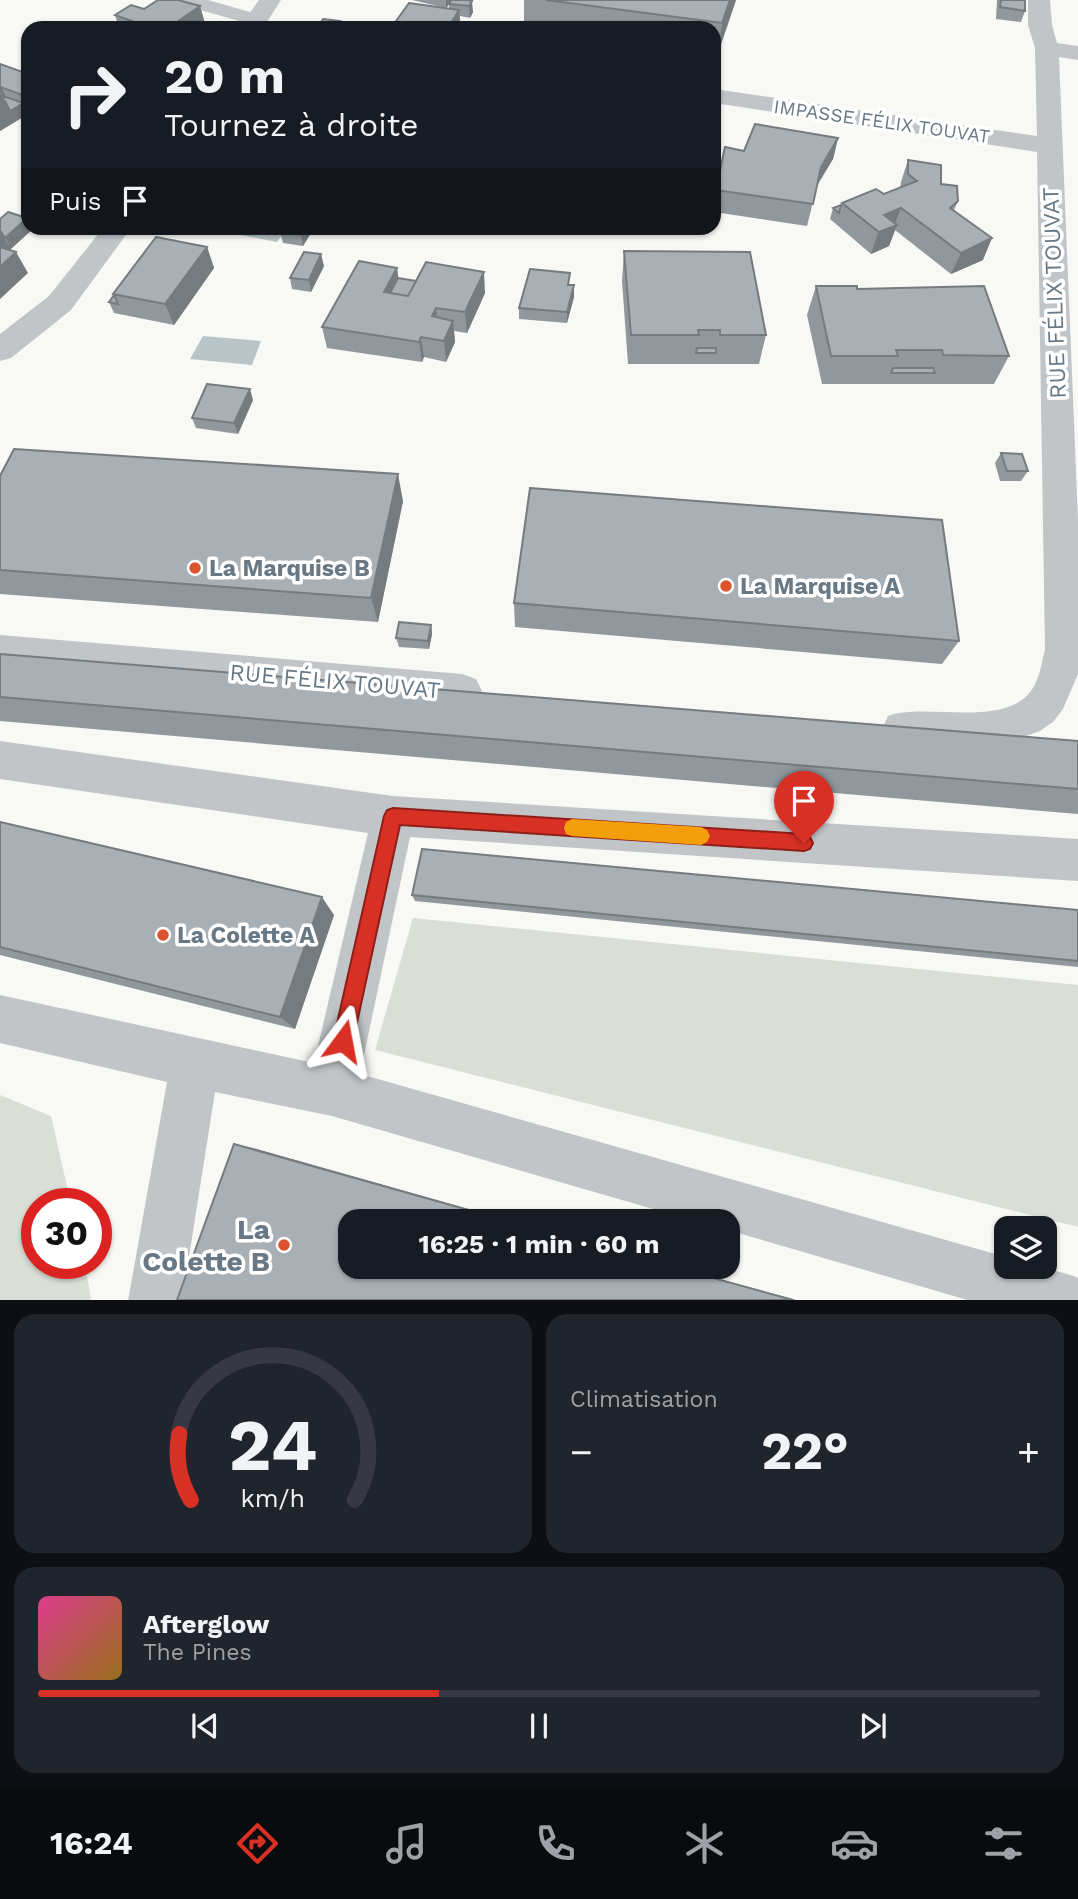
<!DOCTYPE html>
<html lang="fr">
<head>
<meta charset="utf-8">
<style>
  :root { --surface:#171b24; --page:#20242c; --text:#f1f3f6; --muted:#9ea1a6; --line:#363941; --accent:#d93025 }
  body { margin:0; font-family:"Work Sans",sans-serif; background:var(--page); color:var(--text); height:100vh; display:flex; flex-direction:column; font-size:26px; white-space:nowrap }
  * { box-sizing:border-box; margin:0 }
  p { font-size:23px; color:var(--muted) }
  .icon { flex:none; width:38px; height:38px; fill:none; stroke:currentColor; stroke-width:2; stroke-linecap:round; stroke-linejoin:round }
  .map { position:relative; height:1300px; overflow:hidden }
  .sheet { display:flex; flex-direction:column; gap:14px; padding:14px; background:#0d0f14; flex:1 }
  .sheet>* { flex:none }
  .banner { position:absolute; left:21px; top:21px; width:700px; height:214px; border-radius:21px; box-shadow:0 2px 5px #0004; background:#171b24; color:var(--text); overflow:hidden }
  .buttons { position:absolute; left:994px; top:1216px; display:grid; gap:14px }
  .buttons a { display:grid; place-items:center; width:63px; height:63px; border-radius:14px; background:var(--surface); box-shadow:0 2px 5px #0004; font-size:35px }
  .speed { position:absolute; left:21px; top:1188px; display:flex; gap:14px; font-size:35px; font-weight:700; text-align:center }
  .speed>* { display:grid; place-content:center; width:91px; height:91px; border-radius:50%; background:var(--surface); box-shadow:0 2px 5px #0004; line-height:1 }
  .speed .limit { border:10px solid #d22; background:#fff; color:#111 }
  .pin { position:absolute; display:grid; place-items:center; width:60px; height:60px; color:#fff; margin:-72px -30px; border-radius:50% 50% 50% 0; rotate:-45deg; box-shadow:0 0 7px #0007 }
  .pin .icon { rotate:45deg }
  .me { position:absolute; width:77px; margin:-38px; rotate:13deg; stroke-linejoin:round; filter:drop-shadow(0 0 5px #0008) }
  .turn { display:flex; align-items:center; gap:24px; height:147px; padding:0 28px; font-size:32px }
  .turn .icon { width:91px; height:91px; stroke-width:2.5 }
  .turn b { display:block; font-size:49px; line-height:60px }
  .then { display:flex; align-items:center; height:66px; padding:0 28px; background:#0003; gap:14px; font-size:26px }
  .big { font-size:52px; font-weight:700; line-height:1.1 }
  .sheet .card { flex:1; display:flex; flex-direction:column; justify-content:center; gap:10px; min-width:0; padding:0 24px; border-radius:21px; background:var(--page) }
  .sheet .dial { align-items:center; gap:0 }
  .dial svg { height:182px; overflow:visible; fill:none; stroke:var(--line); stroke-width:7; stroke-linecap:round; text-anchor:middle }
  .dial text { fill:var(--text); stroke:none }
  .song { display:flex; align-items:center; gap:21px }
  .cover { width:84px; height:84px; border-radius:10px; background:linear-gradient(135deg,hsl(330 70% 55%),hsl(40 70% 35%)) }
  .played { height:7px; border-radius:4px; background:linear-gradient(90deg,var(--accent) 40%,var(--line) 40%) }
  .keys { display:flex; justify-content:space-around; direction:ltr }
  .heat { display:flex; justify-content:space-between; align-items:center; font-size:38px; direction:ltr }
  .sheet .tiles { flex:1; display:grid; gap:14px; grid-template-columns:1fr 1fr }
  .card:last-child { grid-column:span 2 }
  .trip { position:absolute; left:338px; top:1209px; width:402px; height:70px; border-radius:21px; background:var(--surface); box-shadow:0 2px 5px #0004; font-weight:700; line-height:70px; text-align:center }
  .tab-bar { display:flex; height:112px; justify-content:space-around; align-items:center; background:#090b0e; color:var(--muted) }
  .tab-bar .icon { width:49px; height:49px }
  .tab-bar .active { color:var(--accent) }
  .tab-bar b { font-size:32px; color:var(--text) }
  .map>svg:first-child { display:block }
  .green { fill:#d9ded6 }
  .water { fill:#b8c4c8 }
  .lines { fill:none; stroke-linecap:round; stroke-linejoin:round }
  .lane { fill:#c1c5c8; fill-rule:evenodd }
  .street { fill:#c1c5c8; fill-rule:evenodd }
  .wall { fill:#90979d }
  .shaded-wall { fill:#767b7f }
  .building { fill:#a8b0b6; stroke:#767b7f; stroke-width:2 }
  .route { fill:#d93025; stroke:#8d1f18; stroke-width:2 }
  .slow { fill:#f59e0b }
  .poi-dot { fill:#dd5330; stroke:#fff; stroke-width:2.5 }
  .labels { text-anchor:middle; stroke-width:7; stroke-linejoin:round; paint-order:stroke }
  .far-street-label { font-size:19px; fill:#687985; stroke:#fff }
  .street-label { font-size:23px; fill:#687985; stroke:#fff }
  .poi-label { font-size:23px; font-weight:bold; fill:#687985; stroke:#fff; text-anchor:start }
  .near-poi-label { font-size:28px; font-weight:bold; fill:#687985; stroke:#fff; text-anchor:end }
</style>
</head>
<body>
<div class="map">
<svg width="1078" height="1301" viewBox="0 0 1078 1301">
  <rect width="100%" height="100%" fill="#f8f8f5"/>
  <path class="green" d="M413 918 1078 985V1227L375 1050Z
    M0 1095 51 1116 71 1204H37V1264H85L91 1300H0Z"/>
  <path class="water" d="M230 228H287L277 242 226 232Z
    M203 336 261 341 252 365 190 359Z"/>
  <g class="lines">
    <path class="lane" d="M176 0H208L264 16 267 20 257 26 179 4Z"/>
    <path class="street" d="M259 0H281L263 28H239Z
      M1028 0H1050L1052 25 1057 43 1078 46V60L1059 57 1078 520V674L1063 709 1053 722 1040 731 1010 742 954 750 902 747 888 742 882 729 888 716C927 701 1014 733 1036 682 1041 672 1042 660 1045 650L1037 152 714 103V89L1037 136 1035 48 1028 25Z
      M103 228H131L71 310 11 358 0 361V334L49 296Z
      M0 635 462 674 476 679 482 691 476 703 462 708 0 669Z
      M0 741 393 796 1078 839V881L410 837 360 1074 1006 1257V1267C1032 1267 1054 1268 1078 1278V1301H971L728 1230V1222H698L332 1116 215 1092 182 1301H128L167 1082 0 1043V995L314 1063 368 833 0 779Z"/>
  </g>
  <path class="wall" d="M412 0H467L473 12 470 18 460 16 449 9V5L446 8Z
    M524 0H736L718 53 714 52V28H537L524 26Z
    M997 0H1025V11L1021 22 996 19Z
    M200 6 206 27 205 28H119L115 15 144 9Z
    M0 64 28 74V114L0 131Z
    M838 138 833 159 817 186 807 226 714 212V200L716 190 744 151Z
    M908 160 941 184 958 201 954 210 983 260 951 274 895 230 889 246 871 254 830 219 833 208 841 205 842 203 884 194 900 188 901 182Z
    M283 228H314L303 246 283 243 280 232Z
    M207 247 214 268 174 325 114 313 109 302 114 295 113 294Z
    M624 251 766 335 759 364H628L622 281Z
    M324 266 311 292 292 289 290 278Z
    M397 268 398 278 485 293 467 333 454 331 455 342 446 362 424 357 422 362 327 348 322 327Z
    M570 285 574 297 567 323 519 319V308Z
    M816 286 857 289 1009 356 994 384H822L807 315Z
    M253 400 238 434 196 428 192 418Z
    M1001 453 1028 471 1021 481H1000L995 463Z
    M0 476 403 501 378 622 0 594Z
    M514 603 959 641 942 664 515 627Z
    M431 625 432 634 429 649 399 647 396 638Z
    M0 654 1078 741V814L0 721Z
    M0 822 334 915 295 1029 0 955Z
    M412 895 1078 910V967L415 901Z"/>
  <path class="shaded-wall" d="M446 0H454L449 4 446 8Z
    M730 0H736L718 53 722 23Z
    M472 1 473 12 470 18 469 6Z
    M200 6 206 27 205 28H168Z
    M459 10 461 28H448Z
    M340 21 341 28H335Z
    M1 86 11 108 23 103 28 114 0 131V87Z
    M838 138 833 159 815 188 821 167Z
    M901 208 894 226 897 225 889 246 871 254 884 215Z
    M27 218 28 228H32L33 229 11 249 5 238Z
    M305 228H314L303 246 301 235Z
    M0 230 11 249 6 253 16 252 28 273 0 299Z
    M992 238 983 260 951 274 961 253Z
    M207 247 214 268 174 325 165 304Z
    M321 254 324 266 311 292 309 280Z
    M397 268 400 289 392 304 384 292Z
    M484 272 485 293 467 333 465 312Z
    M574 285V297L567 323V312Z
    M436 308 438 329 432 316Z
    M453 321 455 342 446 362 444 341Z
    M421 337 424 357 422 362 419 342Z
    M250 389 253 400 238 434 234 423Z
    M398 474 403 501 378 622 371 598Z
    M431 625 432 634 429 649 428 641Z
    M322 897 334 915 295 1029 280 1017Z
    M234 1144 253 1148 514 1222H511Z
    M673 1267H676L796 1300H793Z"/>
  <path class="building" d="M158 0H178L200 6 168 28H151L115 15 131 5 144 9Z
    M451 0H467L472 1 469 6 449 4Z
    M546 0H730L722 23Z
    M1001 0H1025V11L1000 7Z
    M409 3 459 10 448 28H391Z
    M323 19 340 21 335 28H302L304 25 318 27Z
    M0 64 28 74V97L0 87Z
    M6 97 23 103 10 111 5 101 1 99Z
    M755 124 838 138 821 167 813 204 716 190 725 147 744 151Z
    M908 160 941 165V184L957 186 958 201 950 208 992 238 961 253 901 208 884 215 897 225 879 232 842 203 876 189 884 194 917 181 908 174Z
    M841 205 839 213 833 208Z
    M8 212 27 218 5 238 0 230V219Z
    M283 228H305L301 235 280 232Z
    M156 237 207 247 165 304 113 294Z
    M0 247 16 252 0 267Z
    M624 251 750 252 766 335H720V330H698L699 335H631Z
    M304 252 321 254 309 280 290 278Z
    M359 261 397 268 384 292 408 296 426 262 484 272 465 312 436 308 432 316 453 321 444 341 421 337 419 342 322 327Z
    M530 269 570 273 568 285H574L567 312 519 308Z
    M398 278 416 281 408 296 390 293Z
    M816 286H857V289L984 286 1009 356 943 355 942 350H896L898 356H831Z
    M114 295 118 304 109 302Z
    M697 348H716V353H696Z
    M893 368H933L935 373H891Z
    M207 384 250 389 234 423 192 418Z
    M14 449 398 474 371 598 0 570V476Z
    M1001 453 1022 454 1028 471H1007Z
    M530 488 942 520 959 641 514 603Z
    M399 622 431 625 428 641 396 638Z
    M0 654 1078 741V789L0 697Z
    M0 822 322 897 280 1017 0 947Z
    M422 849 1078 910V961L412 895Z
    M234 1144 511 1222H350V1267H673L793 1300H177Z"/>
  <path class="route" d="M393 808 804 834 810 837 813 843 810 849 804 851 400 825 353 1041 350 1048 343 1051 336 1048 333 1041 384 816 387 810Z"/>
  <path class="slow" d="M572 819 701 827 707 830 710 836 707 842 701 845 572 836 566 834 564 828 566 822Z"/>
  <g class="poi-dot">
    <circle cx="195" cy="568" r="7"/>
    <circle cx="726" cy="586" r="7"/>
    <circle cx="163" cy="935" r="7"/>
    <circle cx="284" cy="1245" r="7"/>
  </g>
  <g class="labels">
    <g class="far-street-label">
      <text transform="translate(882 121) rotate(8)" y="7">IMPASSE FÉLIX TOUVAT</text>
    </g>
    <g class="street-label">
      <text transform="translate(1054 293) rotate(-92)" y="8">RUE FÉLIX TOUVAT</text>
      <text transform="translate(335 681) rotate(5)" y="8">RUE FÉLIX TOUVAT</text>
    </g>
    <g class="poi-label">
      <text x="209" y="576">La Marquise B</text>
      <text x="740" y="594">La Marquise A</text>
      <text x="177" y="943">La Colette A</text>
    </g>
    <g class="near-poi-label">
      <text x="270" y="1239">La<tspan x="270" dy="32">Colette B</tspan></text>
    </g>
  </g>
</svg>
<div class="buttons">
<a><svg class="icon" aria-label="layers" viewBox="0 0 24 24"><path d="M12 4l9 5-9 5-9-5zM3 14l9 5 9-5"/></svg></a>
</div>
<div class="speed"><div class="limit">30</div></div>
<div class="pin" style="left:804px;top:843px;background:#d93025"><svg class="icon" aria-label="arrive" viewBox="0 0 24 24"><path d="M6 21V4h12l-3 4 3 4H6"/></svg></div>
<svg class="me" style="left:343px;top:1041px" viewBox="-20 -20 40 40"><path d="M0-17L14 15 0 8-14 15z" fill="#d93025" stroke="#fff" stroke-width="4"/></svg>
<div class="trip">16:25 · 1 min · 60 m</div>
<div class="banner">
<div class="turn"><svg class="icon" aria-label="right" viewBox="0 0 24 24"><path d="M7 20v-9h11M14 6l5 5-5 5"/></svg><div><b>20 m</b>Tournez à droite</div></div>
<div class="then">Puis<svg class="icon" aria-label="arrive" viewBox="0 0 24 24"><path d="M6 21V4h12l-3 4 3 4H6"/></svg></div>
</div>
</div>
<section class="sheet">
<div class="tiles">
<div class="card dial"><svg viewBox="0 0 100 80">
<path d="M14 69A42 42 0 1 1 86 69"/>
<path d="M14 69A42 42 0 0 1 9 40" stroke="#d93025"/>
<text x="50" y="56" font-size="32" font-weight="700">24</text>
<text x="50" y="72" font-size="11">km/h</text>
</svg></div>
<div class="card"><p>Climatisation</p>
<div class="heat"><a>−</a><b class="big">22°</b><a>+</a></div>
</div>
<div class="card">
<div class="song"><i class="cover"></i><div><b>Afterglow</b><p>The Pines</p></div></div>
<div class="played"></div>
<div class="keys"><svg class="icon" aria-label="previous" viewBox="0 0 24 24"><path d="M18 5L8 12l10 7zM5 5v14"/></svg><svg class="icon" aria-label="pause" viewBox="0 0 24 24"><path d="M8 5v14M16 5v14"/></svg><svg class="icon" aria-label="next" viewBox="0 0 24 24"><path d="M6 5l10 7-10 7zM19 5v14"/></svg></div>
</div>
</div>
</section>
<nav class="tab-bar">
<b>16:24</b>
<svg class="icon active" aria-label="directions" viewBox="0 0 24 24"><path d="M12 3l9 9-9 9-9-9zM9 14v-3h6M13 9l2 2-2 2"/></svg>
<svg class="icon" aria-label="music" viewBox="0 0 24 24"><path d="M9 18V5l10-2v13"/><circle cx="6" cy="18" r="3"/><circle cx="16" cy="16" r="3"/></svg>
<svg class="icon" aria-label="phone" viewBox="0 0 24 24"><path d="M5 4h4l2 5-3 2q2 4 5 5l2-3 5 2v4C11 20 4 13 5 4z"/></svg>
<svg class="icon" aria-label="climate" viewBox="0 0 24 24"><path d="M12 3v18M4 7l16 10M4 17L20 7"/></svg>
<svg class="icon" aria-label="car" viewBox="0 0 24 24"><path d="M5 17H2v-5l4-1 3-4h7l3 4 3 1v5h-3M9 17h6M6 11h13"/><circle cx="7" cy="17" r="2"/><circle cx="17" cy="17" r="2"/></svg>
<svg class="icon" aria-label="filters" viewBox="0 0 24 24"><path d="M4 7h16M4 17h16"/><circle cx="9" cy="7" r="2"/><circle cx="15" cy="17" r="2"/></svg>
</nav>
</body>
</html>
